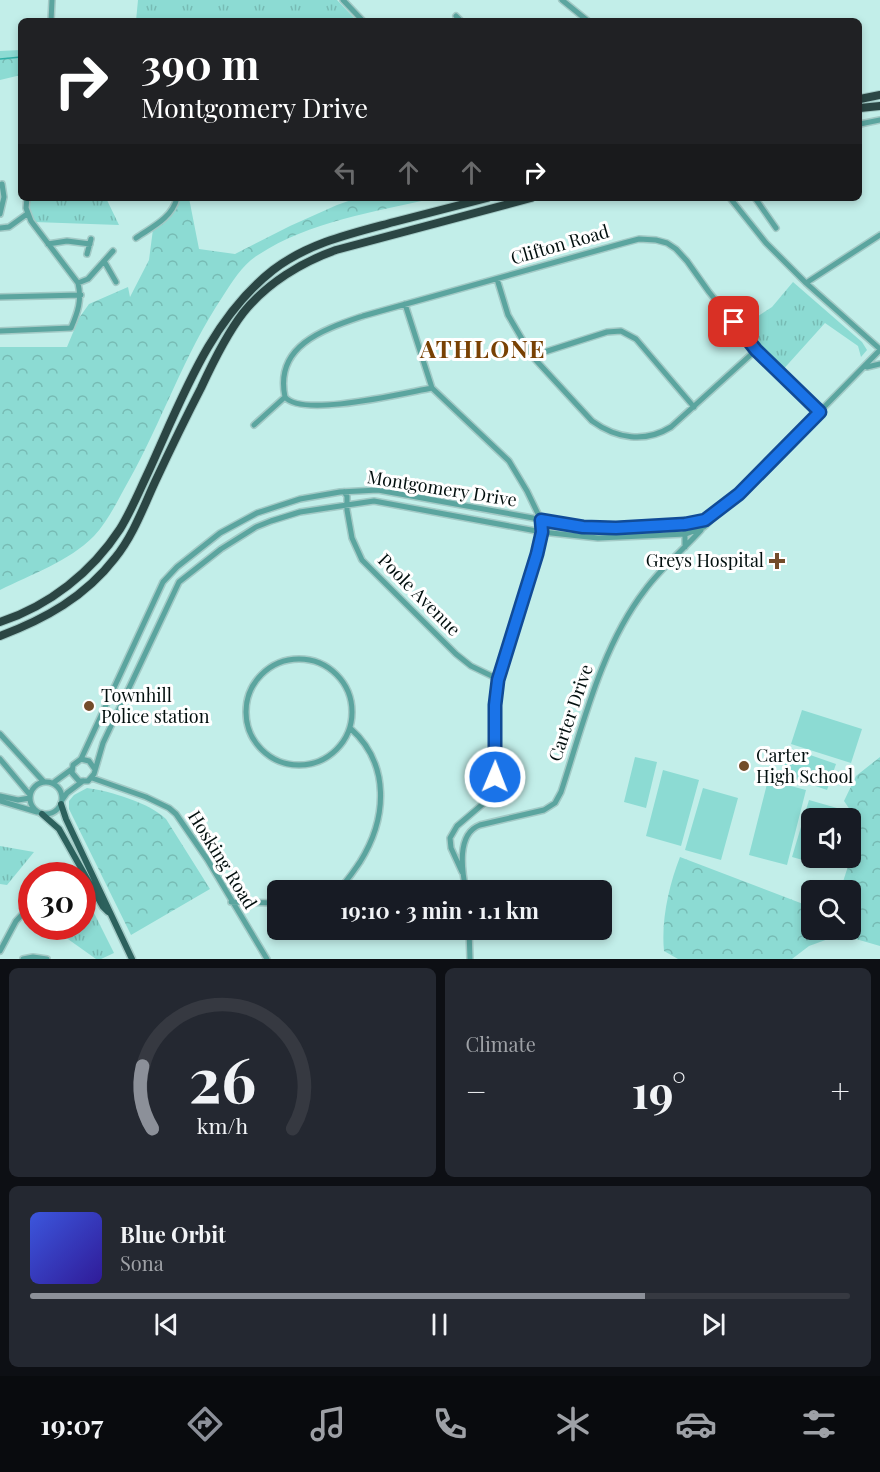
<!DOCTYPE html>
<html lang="en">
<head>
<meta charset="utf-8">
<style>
  :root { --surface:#171b24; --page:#242831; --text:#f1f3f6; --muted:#9ea1a6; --line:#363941; --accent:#8c9099 }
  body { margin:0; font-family:"Playfair Display",serif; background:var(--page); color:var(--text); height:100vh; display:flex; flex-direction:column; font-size:22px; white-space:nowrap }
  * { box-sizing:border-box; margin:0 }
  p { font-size:20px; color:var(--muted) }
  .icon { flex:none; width:33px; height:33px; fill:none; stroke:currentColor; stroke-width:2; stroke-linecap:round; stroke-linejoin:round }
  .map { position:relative; height:959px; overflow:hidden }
  .drawer { display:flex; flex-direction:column; gap:9px; padding:9px; background:#0d0f14; flex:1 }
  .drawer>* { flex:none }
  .hud { position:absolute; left:18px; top:18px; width:844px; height:183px; border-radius:9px; box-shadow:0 3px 9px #0003; background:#202124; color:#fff; overflow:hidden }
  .tools { position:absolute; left:801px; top:808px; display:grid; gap:12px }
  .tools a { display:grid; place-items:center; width:60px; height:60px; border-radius:9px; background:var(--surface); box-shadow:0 3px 9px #0003; font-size:30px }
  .speed { position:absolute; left:18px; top:862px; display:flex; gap:12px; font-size:30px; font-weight:700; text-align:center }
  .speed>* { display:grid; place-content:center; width:78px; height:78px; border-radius:50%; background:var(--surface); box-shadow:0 3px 9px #0003; line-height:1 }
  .speed .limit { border:9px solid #d22; background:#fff; color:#111 }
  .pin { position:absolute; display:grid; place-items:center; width:51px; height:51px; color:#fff; margin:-26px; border-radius:12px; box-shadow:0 3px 9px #0006 }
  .me { position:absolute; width:66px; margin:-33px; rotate:1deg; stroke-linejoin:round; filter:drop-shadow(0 0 4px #0008) }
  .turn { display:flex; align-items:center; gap:21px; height:126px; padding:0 24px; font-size:27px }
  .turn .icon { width:78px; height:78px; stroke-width:2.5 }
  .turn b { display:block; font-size:42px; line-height:51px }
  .lanes { display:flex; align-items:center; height:57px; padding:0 24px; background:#0003; justify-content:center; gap:30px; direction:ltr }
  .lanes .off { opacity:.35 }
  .big { font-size:45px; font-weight:700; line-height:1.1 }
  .drawer .widget { flex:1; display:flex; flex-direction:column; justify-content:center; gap:9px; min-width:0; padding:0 21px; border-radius:9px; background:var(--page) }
  .drawer .dial { align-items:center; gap:0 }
  .dial svg { height:156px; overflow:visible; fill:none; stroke:var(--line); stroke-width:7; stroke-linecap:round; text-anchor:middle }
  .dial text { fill:var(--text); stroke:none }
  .song { display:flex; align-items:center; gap:18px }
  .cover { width:72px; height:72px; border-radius:9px; background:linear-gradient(135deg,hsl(230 70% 55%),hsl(250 70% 35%)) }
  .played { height:6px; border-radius:3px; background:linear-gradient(90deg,var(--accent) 75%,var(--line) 75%) }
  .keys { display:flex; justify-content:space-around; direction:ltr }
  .heat { display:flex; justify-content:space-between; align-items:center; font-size:33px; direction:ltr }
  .drawer .tiles { flex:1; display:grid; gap:9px; grid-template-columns:1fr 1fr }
  .widget:last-child { grid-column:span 2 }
  .trip { position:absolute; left:267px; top:880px; width:345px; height:60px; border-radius:9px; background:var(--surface); box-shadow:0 3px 9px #0003; font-weight:700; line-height:60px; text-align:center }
  .tabs { display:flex; height:96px; justify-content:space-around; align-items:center; background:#090b0e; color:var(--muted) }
  .tabs .icon { width:42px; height:42px }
  .tabs .selected { color:var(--accent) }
  .tabs b { font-size:27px; color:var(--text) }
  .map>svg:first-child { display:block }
  .grass { fill:url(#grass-tufts) }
  .forest { fill:url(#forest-crowns) }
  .pitch { fill:#8cdbd3 }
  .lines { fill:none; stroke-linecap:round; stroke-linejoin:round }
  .stream { stroke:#31afa6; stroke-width:1.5 }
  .minor-casing { stroke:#a3cac6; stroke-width:8 }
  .major-casing { stroke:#a3cac6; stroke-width:9 }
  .highway-casing { stroke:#a3cac6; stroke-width:10 }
  .minor { stroke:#5ba59f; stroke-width:5 }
  .major { stroke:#2c615d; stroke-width:6 }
  .highway { stroke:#2b4644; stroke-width:8 }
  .route-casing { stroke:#114b97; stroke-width:15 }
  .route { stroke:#1a73e8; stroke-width:10 }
  .poi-dot { fill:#734c2a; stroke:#fff; stroke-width:2 }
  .labels { text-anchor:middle; stroke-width:6; stroke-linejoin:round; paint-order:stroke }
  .street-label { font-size:18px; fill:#020f0e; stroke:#fff }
  .poi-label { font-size:18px; fill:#020f0e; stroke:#fff; text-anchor:start }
  .district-label { font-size:24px; font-weight:bold; letter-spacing:1.5px; fill:#784103; stroke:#fff }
</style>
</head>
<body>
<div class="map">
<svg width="880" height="959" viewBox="0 0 880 959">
  <defs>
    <pattern id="grass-tufts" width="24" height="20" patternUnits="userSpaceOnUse" patternTransform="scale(1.5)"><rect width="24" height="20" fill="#8cdbd3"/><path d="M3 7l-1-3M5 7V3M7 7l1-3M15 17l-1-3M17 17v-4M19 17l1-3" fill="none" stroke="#77bbb4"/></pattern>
    <pattern id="forest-crowns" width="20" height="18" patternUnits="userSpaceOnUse" patternTransform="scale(1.5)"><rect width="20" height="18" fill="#8cdbd3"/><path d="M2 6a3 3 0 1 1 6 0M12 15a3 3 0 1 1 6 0" fill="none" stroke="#77bbb4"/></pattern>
  </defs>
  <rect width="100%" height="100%" fill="#c2eee9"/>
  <path class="grass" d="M138 0H337L357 21H136Z
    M28 198H106L119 225 34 222 29 213Z
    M793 282 862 342 867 350 861 357 858 346 825 323 780 373 738 329 772 307Z
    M0 846 34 852 7 885 0 884Z
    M83 891 114 953 101 959H96L51 927H82Z"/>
  <path class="forest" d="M21 50V75L0 80V51Z
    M175 198H189L199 249 235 254 290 226 337 205 357 198H435C375 212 310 221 258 255 242 265 233 281 223 296 184 354 162 422 128 482 118 500 108 521 94 536 68 562 32 574 0 590V347H67L79 318 89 304 128 287 130 297 149 260 153 229 167 216Z
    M880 757V946L849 937 831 938 809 946 792 959H678L664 951C661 920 669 885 680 857L811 907 812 930H850V891H840L861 826 844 801 856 776Z
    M87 788C110 791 150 803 166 819L210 889 131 935 69 809V801L74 795Z"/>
  <path class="pitch" d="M802 710 862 729 851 763 791 744Z
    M790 748 836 764 827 790 781 774Z
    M635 757 657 762 646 808 624 802Z
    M663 770 699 780 681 846 646 836Z
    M768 780 806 790 787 865 749 855Z
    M703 788 738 798 721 860 685 850Z
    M809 800 844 810 842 819H812V858H830L828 867 792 857Z"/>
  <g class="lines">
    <path class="stream" d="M0 59 21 57"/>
    <defs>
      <path id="minor" d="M343 0 363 21
        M562 0 588 21
        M456 16 461 21
        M51 21 52 0
        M860 124 880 120
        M730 198 766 243 806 283 880 349
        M755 198 776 228
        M0 214 4 197 2 184
        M0 228 9 227 27 214
        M136 238C152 227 172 218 177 198
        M48 244 67 241 90 244
        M87 254 91 239
        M104 261 116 282
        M497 279 508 315 532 356 592 421C617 439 645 443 671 427L756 350
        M78 283 88 279 113 251
        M806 283 880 235
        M0 297 81 295
        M405 304 432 388 509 461 527 491 541 520 542 532 537 554 498 679 495 705 496 764 493 786 484 803 457 826 450 838 451 848 462 872
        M0 331 71 328C78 312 82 300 78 283L31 221 26 208 27 198
        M532 356 607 332 621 331 636 339 694 407
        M867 367 880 364
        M432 388C404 393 302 418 285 397 274 345 325 329 363 316L624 243 639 239 656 240 667 243 676 249 687 261 709 292 756 350 820 412
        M254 425 285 397
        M344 492 347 496V510L352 538 362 560 456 654 471 666 498 679
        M685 547V524
        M246 712a53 53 0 1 1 106 0a53 53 0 1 1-106 0Z
        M0 734 44 782
        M0 759 30 795
        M81 759 163 582 177 567 220 533 257 513 300 499 340 492 378 490 583 527H616L685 524 701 521 718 512 739 494 880 350
        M94 768 89 761 81 759 73 765 72 773 79 781H88L94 774 103 743 179 582 221 549 256 527 271 521 300 512 374 501 542 532 598 538 686 534 704 527 715 516
        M92 778 146 797 169 808 176 814 207 859 267 959
        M30 798a16 16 0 1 1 32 0a16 16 0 1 1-32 0Z
        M53 783 72 769
        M0 796 18 800 30 798
        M62 800 67 793 83 781
        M0 801 37 812
        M337 891C346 883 353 872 360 862 387 819 391 764 350 728
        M466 891C462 871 456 834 480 825L544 810 555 803 561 792C583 725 601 647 645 590 661 568 683 550 701 530
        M231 902 278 903
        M469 930 470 959
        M0 951 16 921 32 904
        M23 959 33 957 47 959"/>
      <path id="major" d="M61 804 66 819 132 959
        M42 814 59 829 103 907 108 912"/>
      <path id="highway" d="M860 99 880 95
        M860 108 880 106
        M0 622C49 606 92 572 120 529 130 513 138 494 146 477 180 404 208 321 273 270 308 243 353 233 394 222 425 214 456 206 487 198
        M0 636C45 619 85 597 115 558 133 536 143 508 155 482 170 450 185 419 201 388 213 362 226 335 243 313 267 283 302 262 336 250L531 198"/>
    </defs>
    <use href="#minor" class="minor-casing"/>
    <use href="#major" class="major-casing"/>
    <use href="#highway" class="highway-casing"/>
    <use href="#minor" class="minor"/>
    <use href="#major" class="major"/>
    <use href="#highway" class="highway"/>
  </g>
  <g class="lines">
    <defs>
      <path id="route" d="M495 777V705L498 680 537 554 542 532 541 520 583 527 616 528 685 524 705 520 739 494 820 412 756 350 734 322"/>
    </defs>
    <use href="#route" class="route-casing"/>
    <use href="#route" class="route"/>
  </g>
  <g class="poi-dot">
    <path d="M774 552h6v6h6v6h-6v6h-6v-6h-6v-6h6z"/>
    <circle cx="89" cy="706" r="6"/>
    <circle cx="744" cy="766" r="6"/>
  </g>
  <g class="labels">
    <g class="street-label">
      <text transform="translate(560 245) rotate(-16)" y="6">Clifton Road</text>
      <text transform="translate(442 489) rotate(9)" y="6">Montgomery Drive</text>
      <text transform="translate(419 595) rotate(45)" y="6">Poole Avenue</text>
      <text transform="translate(571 713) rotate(-71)" y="6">Carter Drive</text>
      <text transform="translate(222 860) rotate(58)" y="6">Hosking Road</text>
    </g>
    <g class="poi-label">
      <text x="764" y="567" text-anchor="end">Greys Hospital</text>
      <text x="101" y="702">Townhill<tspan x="101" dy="21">Police station</tspan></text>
      <text x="756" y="762">Carter<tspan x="756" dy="21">High School</tspan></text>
    </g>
    <g class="district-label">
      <text x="483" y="358">ATHLONE</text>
    </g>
  </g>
</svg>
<div class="tools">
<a><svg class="icon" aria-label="sound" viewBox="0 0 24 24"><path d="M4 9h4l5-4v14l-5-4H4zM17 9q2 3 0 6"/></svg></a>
<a><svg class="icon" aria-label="search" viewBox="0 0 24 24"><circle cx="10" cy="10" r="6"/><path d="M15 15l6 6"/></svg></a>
</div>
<div class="speed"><div class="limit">30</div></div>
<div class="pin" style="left:734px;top:322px;background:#d93025"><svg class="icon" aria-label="arrive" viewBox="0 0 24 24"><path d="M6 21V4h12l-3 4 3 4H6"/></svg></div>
<svg class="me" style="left:495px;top:777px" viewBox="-20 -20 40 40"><circle r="17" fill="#1a73e8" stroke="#fff" stroke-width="3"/><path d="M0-11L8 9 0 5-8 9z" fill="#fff"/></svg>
<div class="trip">19:10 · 3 min · 1.1 km</div>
<div class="hud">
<div class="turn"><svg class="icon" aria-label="right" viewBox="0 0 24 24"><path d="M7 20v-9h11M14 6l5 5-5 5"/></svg><div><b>390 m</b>Montgomery Drive</div></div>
<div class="lanes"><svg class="icon off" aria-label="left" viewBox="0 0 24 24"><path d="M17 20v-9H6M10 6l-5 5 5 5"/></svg><svg class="icon off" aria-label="ahead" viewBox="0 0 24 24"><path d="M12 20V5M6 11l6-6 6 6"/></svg><svg class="icon off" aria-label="ahead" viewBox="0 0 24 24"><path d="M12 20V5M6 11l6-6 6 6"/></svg><svg class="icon" aria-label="right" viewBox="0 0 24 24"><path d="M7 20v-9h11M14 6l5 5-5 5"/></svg></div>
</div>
</div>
<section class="drawer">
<div class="tiles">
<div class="widget dial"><svg viewBox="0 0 100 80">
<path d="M14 69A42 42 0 1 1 86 69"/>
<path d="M14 69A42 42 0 0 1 9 37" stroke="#8c9099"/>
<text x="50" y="56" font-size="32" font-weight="700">26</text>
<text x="50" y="72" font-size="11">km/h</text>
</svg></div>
<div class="widget"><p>Climate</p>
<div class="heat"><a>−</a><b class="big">19°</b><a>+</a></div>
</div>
<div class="widget">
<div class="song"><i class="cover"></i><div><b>Blue Orbit</b><p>Sona</p></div></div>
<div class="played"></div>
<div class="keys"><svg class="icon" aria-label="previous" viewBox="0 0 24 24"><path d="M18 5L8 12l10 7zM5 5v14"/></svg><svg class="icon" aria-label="pause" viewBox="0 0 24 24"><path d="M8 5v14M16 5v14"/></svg><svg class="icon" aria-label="next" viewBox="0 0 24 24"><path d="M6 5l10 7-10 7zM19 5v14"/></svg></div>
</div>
</div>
</section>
<nav class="tabs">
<b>19:07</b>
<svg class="icon selected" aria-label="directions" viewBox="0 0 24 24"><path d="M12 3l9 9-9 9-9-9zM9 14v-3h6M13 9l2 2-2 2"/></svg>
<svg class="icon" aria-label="music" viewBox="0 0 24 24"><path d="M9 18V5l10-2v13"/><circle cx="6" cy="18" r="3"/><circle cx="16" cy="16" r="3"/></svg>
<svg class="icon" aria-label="phone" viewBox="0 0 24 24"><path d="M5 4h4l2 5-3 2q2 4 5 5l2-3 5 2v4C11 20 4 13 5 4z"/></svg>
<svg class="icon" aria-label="climate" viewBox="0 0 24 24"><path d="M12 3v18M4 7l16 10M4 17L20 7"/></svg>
<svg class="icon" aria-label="car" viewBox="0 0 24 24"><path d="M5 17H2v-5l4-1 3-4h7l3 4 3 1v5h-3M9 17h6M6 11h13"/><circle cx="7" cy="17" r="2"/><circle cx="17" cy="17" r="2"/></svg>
<svg class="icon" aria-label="filters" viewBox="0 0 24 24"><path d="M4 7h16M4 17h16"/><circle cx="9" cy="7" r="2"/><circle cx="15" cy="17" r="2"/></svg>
</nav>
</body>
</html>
